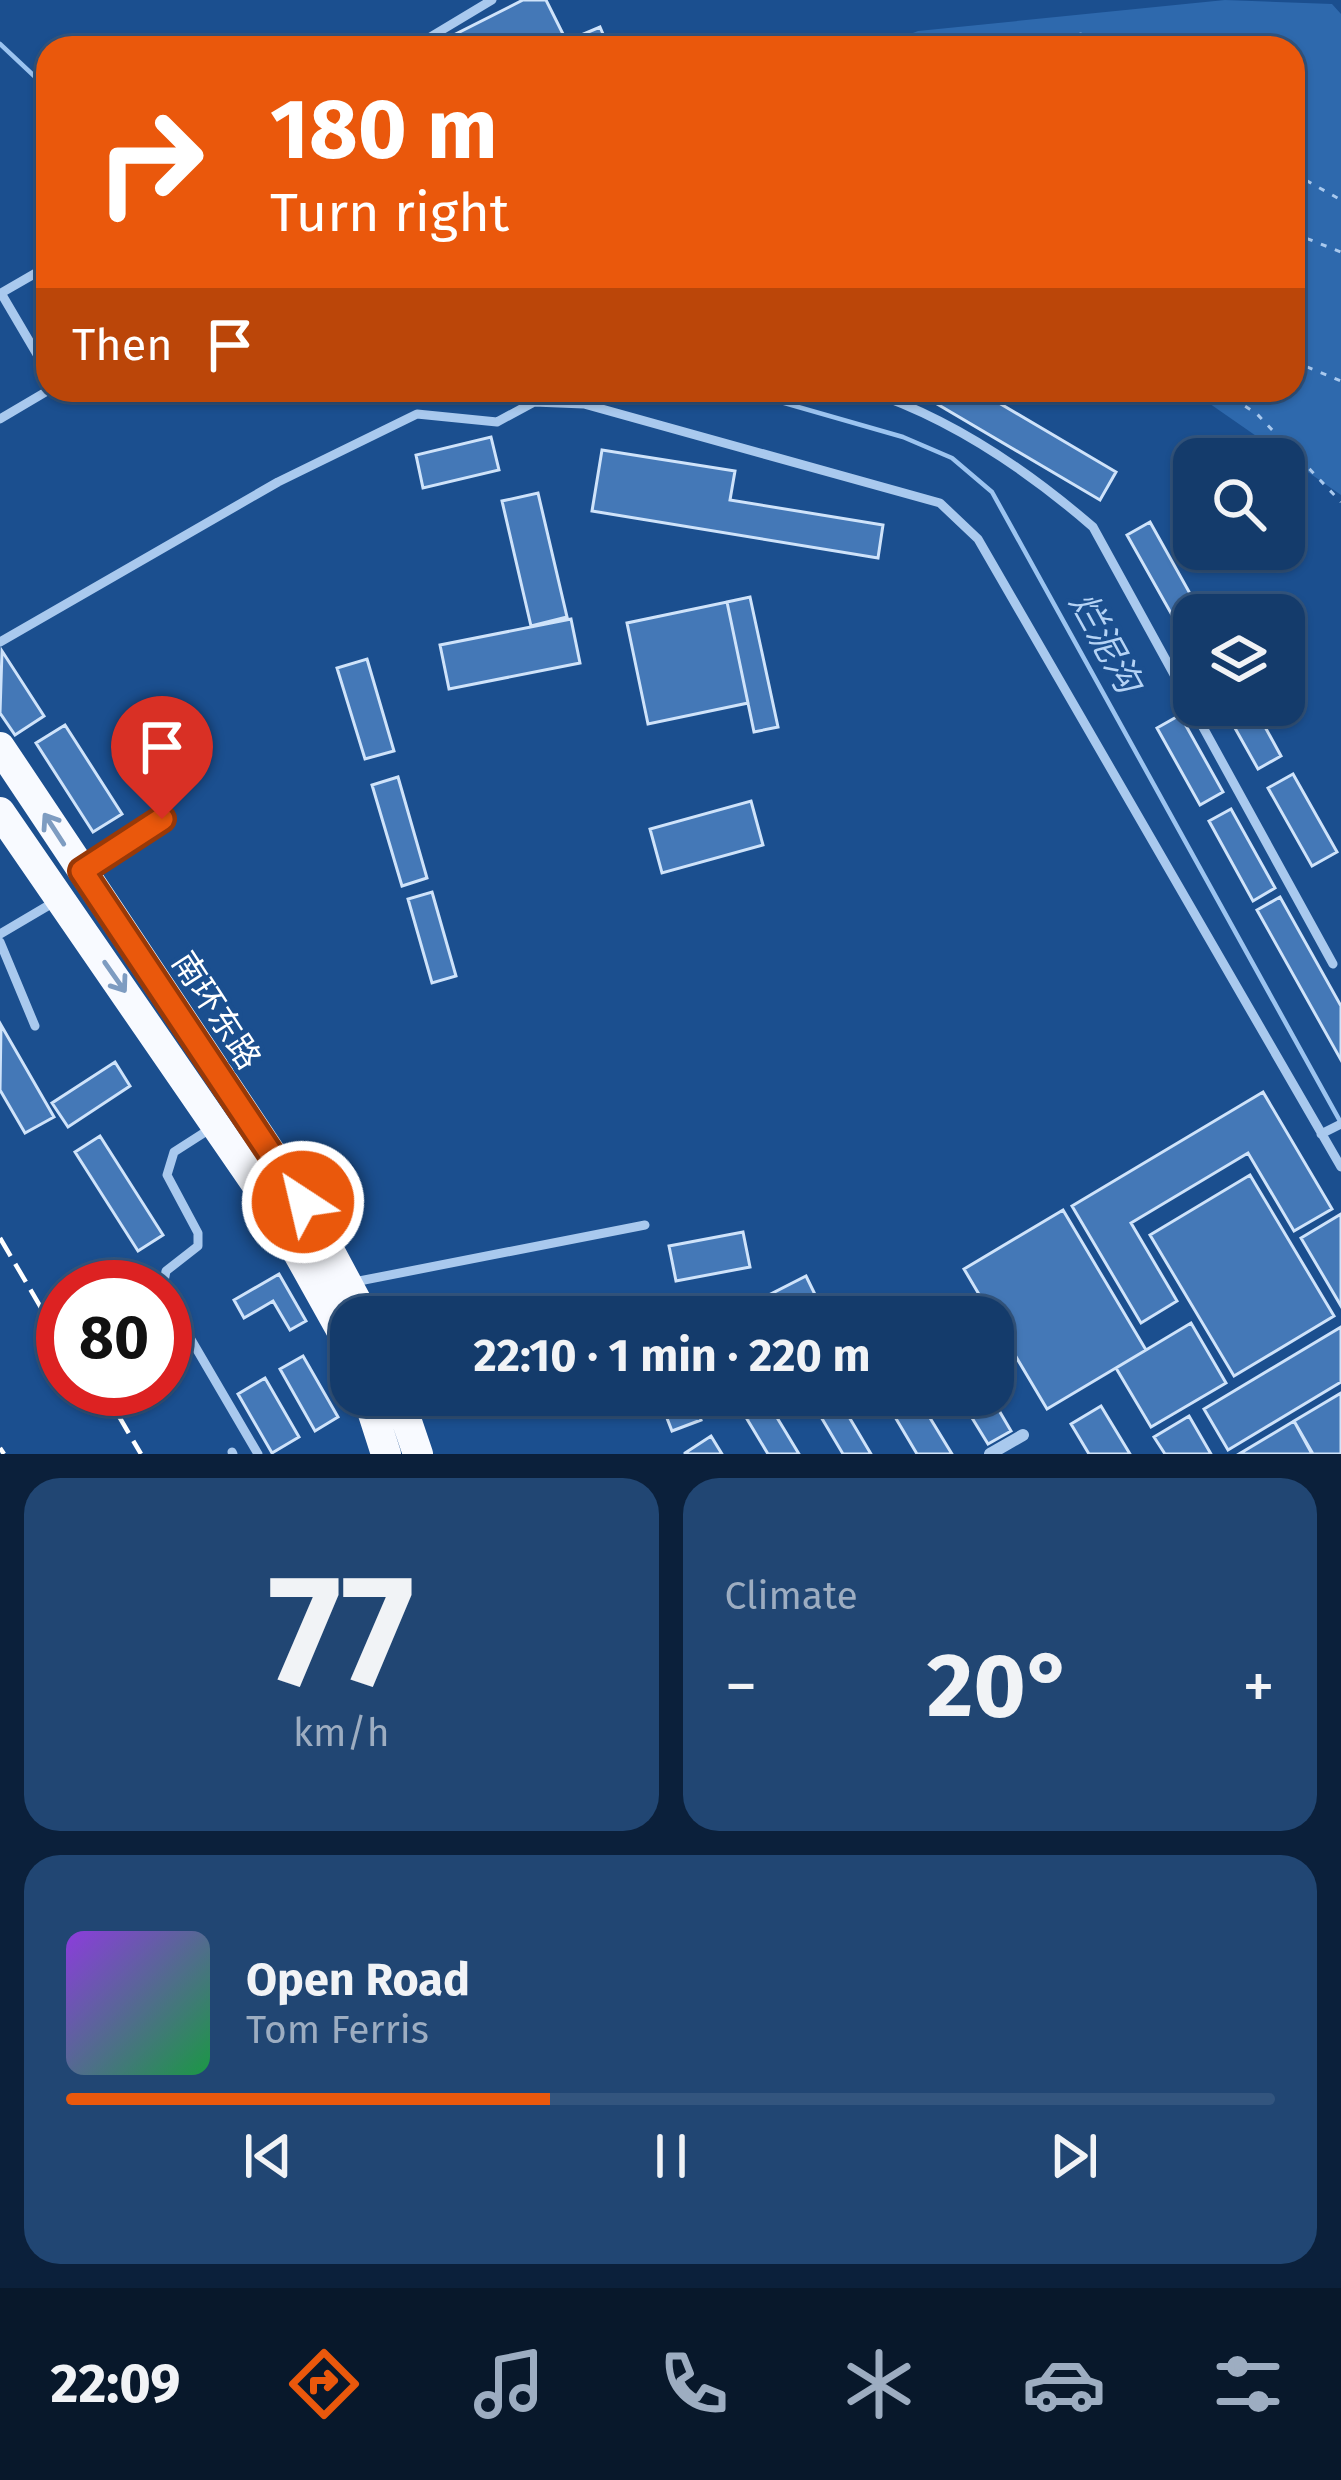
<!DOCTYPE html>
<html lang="en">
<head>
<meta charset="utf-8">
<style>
  :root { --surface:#143b6b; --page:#214673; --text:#f1f3f6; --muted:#9dadc1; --line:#33557e; --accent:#ea580c }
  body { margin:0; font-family:"Fira Sans","Noto Sans SC",sans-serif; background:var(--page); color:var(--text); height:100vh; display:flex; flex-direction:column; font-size:45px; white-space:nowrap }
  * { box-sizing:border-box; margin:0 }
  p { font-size:39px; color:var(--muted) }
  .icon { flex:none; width:66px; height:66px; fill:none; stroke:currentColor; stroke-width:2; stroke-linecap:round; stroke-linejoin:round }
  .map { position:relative; height:1454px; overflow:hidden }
  .side { display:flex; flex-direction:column; gap:24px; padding:24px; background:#0b203b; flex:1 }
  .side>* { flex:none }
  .guide { position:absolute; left:36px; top:36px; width:1269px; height:366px; border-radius:36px; box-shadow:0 3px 9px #0004,0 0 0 3px var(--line); background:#ea580c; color:#fff; overflow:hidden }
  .tools { position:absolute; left:1173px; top:438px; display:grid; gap:24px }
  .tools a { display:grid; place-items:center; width:132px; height:132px; border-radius:24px; background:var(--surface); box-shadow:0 3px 9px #0004,0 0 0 3px var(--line); font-size:60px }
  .speed { position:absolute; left:36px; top:1260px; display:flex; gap:24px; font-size:60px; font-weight:700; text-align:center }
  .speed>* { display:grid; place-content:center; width:156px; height:156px; border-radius:50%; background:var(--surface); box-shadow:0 3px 9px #0004,0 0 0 3px var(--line); line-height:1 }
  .speed .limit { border:18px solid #d22; background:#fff; color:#111 }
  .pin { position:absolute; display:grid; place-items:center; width:102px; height:102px; color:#fff; margin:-123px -51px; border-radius:50% 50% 50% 0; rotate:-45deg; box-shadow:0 0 12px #0007 }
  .pin .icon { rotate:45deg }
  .me { position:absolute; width:132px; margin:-66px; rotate:325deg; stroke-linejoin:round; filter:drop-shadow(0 0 9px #0008) }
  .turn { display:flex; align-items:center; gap:42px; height:252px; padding:0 36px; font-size:54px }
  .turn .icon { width:156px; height:156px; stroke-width:2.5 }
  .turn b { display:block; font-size:84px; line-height:102px }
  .then { display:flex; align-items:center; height:114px; padding:0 36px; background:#0003; gap:24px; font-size:45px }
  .big { font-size:90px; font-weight:700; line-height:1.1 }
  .side .card { flex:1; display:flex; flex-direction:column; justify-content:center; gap:18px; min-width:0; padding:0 42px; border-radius:36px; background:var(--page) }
  .side .dial { align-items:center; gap:0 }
  .dial b { font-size:156px; line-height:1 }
  .song { display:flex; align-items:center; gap:36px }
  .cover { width:144px; height:144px; border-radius:18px; background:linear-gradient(135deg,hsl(270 70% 55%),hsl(140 70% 35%)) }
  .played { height:12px; border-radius:6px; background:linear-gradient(90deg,var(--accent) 40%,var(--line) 40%) }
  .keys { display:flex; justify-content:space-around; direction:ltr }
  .heat { display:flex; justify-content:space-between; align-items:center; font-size:66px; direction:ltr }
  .side .tiles { flex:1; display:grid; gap:24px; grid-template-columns:1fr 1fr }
  .card:last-child { grid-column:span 2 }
  .trip { position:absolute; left:330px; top:1296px; width:684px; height:120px; border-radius:36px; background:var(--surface); box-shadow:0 3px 9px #0004,0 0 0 3px var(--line); font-weight:700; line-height:120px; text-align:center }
  .menu { display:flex; height:192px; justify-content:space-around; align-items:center; background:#08182b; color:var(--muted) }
  .menu .icon { width:84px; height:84px }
  .menu .on { color:var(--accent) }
  .menu b { font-size:54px; color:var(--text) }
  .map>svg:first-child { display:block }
  .green { fill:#2e69ad }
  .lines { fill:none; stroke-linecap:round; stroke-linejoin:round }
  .stream { stroke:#9cc4f0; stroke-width:4.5 }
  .building { fill:#4478b7; stroke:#cfe3fa; stroke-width:3 }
  .path { stroke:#a9c9ee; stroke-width:3; stroke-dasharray:6 9; stroke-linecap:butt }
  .service { stroke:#a9c9ee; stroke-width:9 }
  .minor { stroke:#a9c9ee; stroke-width:12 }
  .trunk { stroke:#f8faff; stroke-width:30 }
  .rail { stroke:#fff; stroke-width:4.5; stroke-dasharray:21 9; stroke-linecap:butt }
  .oneway { stroke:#7e9cc1 }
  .route-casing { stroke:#983908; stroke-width:30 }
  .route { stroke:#ea580c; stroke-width:21 }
  .labels { text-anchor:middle; stroke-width:9; stroke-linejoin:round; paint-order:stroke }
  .street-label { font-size:33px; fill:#fff; stroke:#1b4f8f }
  .water-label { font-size:36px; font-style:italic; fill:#b5d3f5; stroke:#1b4f8f }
</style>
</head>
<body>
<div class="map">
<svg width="1341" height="1454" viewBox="0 0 1341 1454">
  <rect width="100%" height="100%" fill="#1b4f8f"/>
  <path class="green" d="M1225 0 1332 4 1341 14V495L1190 390H1293V48H875L918 31Z"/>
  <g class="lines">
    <path class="stream" d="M0 44 48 89
      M739 390 903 437 952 458 992 492 1341 1123"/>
  </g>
  <path class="building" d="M523 0H546L570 48H438L436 44Z
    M600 27 609 48H587L581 35Z
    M939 390H977L1116 472 1100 500 932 401Z
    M491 437 499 470 423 488 416 455Z
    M602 450 735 471 730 500 883 525 878 558 592 511Z
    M538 493 567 617 531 626 502 501Z
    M1150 522 1202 615H1194V654L1127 535Z
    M750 597 778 727 754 732 727 602Z
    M727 602 748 703 648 724 627 623Z
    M571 619 580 663 449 689 440 645Z
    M2 651 44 716 15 735 0 713Z
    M367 659 394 751 365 759 337 668Z
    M1222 705H1253L1281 756 1258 769Z
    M1180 715 1223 792 1200 805 1157 728Z
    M65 725 122 814 93 832 36 743Z
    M1293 774 1337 852 1312 866 1268 788Z
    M398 777 427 878 402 886 372 785Z
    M751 801 763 845 662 873 650 829Z
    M1231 809 1275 888 1253 901 1209 821Z
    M432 892 456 976 432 983 408 899Z
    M1280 897 1341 1006V1060L1257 910Z
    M1 1025 54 1117 25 1133 0 1090Z
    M115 1062 130 1086 68 1127 52 1103Z
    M1263 1092 1332 1209 1294 1231 1248 1153 1131 1223 1177 1301 1141 1323 1072 1206Z
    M100 1136 163 1235 138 1251 75 1152Z
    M1250 1175 1334 1316 1234 1376 1150 1235Z
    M1063 1210 1146 1350 1047 1409 964 1269Z
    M1341 1214V1306L1301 1238Z
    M743 1232 750 1267 676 1281 669 1246Z
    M279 1274 306 1321 290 1330 273 1301 244 1318 234 1300Z
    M806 1276 826 1317H775L765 1297Z
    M934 1302 943 1317H912L911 1316Z
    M1191 1323 1226 1383 1151 1427 1116 1368Z
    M1341 1327V1382L1228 1450 1204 1409Z
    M303 1356 338 1417 315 1431 280 1369Z
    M265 1378 299 1437 272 1453 238 1394Z
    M1341 1393V1454H1313L1294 1421Z
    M658 1395H692L701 1420 672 1431Z
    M808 1395H836L871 1454H843Z
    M882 1395H916L952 1454H917Z
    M958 1395H990L1011 1431 988 1444Z
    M770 1406 799 1454H768L747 1419Z
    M1101 1406 1130 1454H1089L1071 1424Z
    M1189 1416 1211 1454H1165L1154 1437Z
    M1294 1421 1312 1454H1239Z
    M711 1436 722 1454H685V1453Z"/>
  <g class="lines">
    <path class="path" d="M1068 48 1076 35 1088 33 1101 48
      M1293 173 1341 200
      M1293 233 1341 252
      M1293 361 1341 381
      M1220 390 1257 414 1341 502"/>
    <path class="service" d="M412 48 492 0
      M48 266 1 293 48 373
      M865 390C949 417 1026 469 1093 527L1333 964
      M0 419 49 390
      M0 642 278 482 417 414 497 422 534 402 584 404 940 503 978 539 1341 1167
      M86 868 162 819
      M0 934 56 901
      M0 942 35 1026
      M1321 1134 1341 1124
      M354 1282 645 1225
      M163 1287 166 1271 198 1246V1233L167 1175 174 1152 213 1127
      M165 1295 258 1454
      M232 1452 233 1454"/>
    <path class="minor" d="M990 1454 1023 1435"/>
    <path class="trunk" d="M0 747 303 1201 365 1317
      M0 812 274 1210 351 1348
      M367 1395 386 1454
      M398 1395 418 1454"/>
    <path class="rail" d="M0 1238 63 1345
      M103 1389 141 1454
      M0 1448 4 1454"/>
  </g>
  <defs><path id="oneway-shaft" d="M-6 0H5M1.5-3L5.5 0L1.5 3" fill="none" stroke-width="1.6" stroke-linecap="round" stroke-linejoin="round" transform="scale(3)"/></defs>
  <g class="oneway">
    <use href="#oneway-shaft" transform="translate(54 829) rotate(-123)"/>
    <use href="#oneway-shaft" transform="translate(115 977) rotate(55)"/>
  </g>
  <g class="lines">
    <defs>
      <path id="route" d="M162 819 82 871 303 1202"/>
    </defs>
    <use href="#route" class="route-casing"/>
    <use href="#route" class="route"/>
  </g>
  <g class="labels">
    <g class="street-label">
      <text transform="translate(217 1010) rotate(57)" y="12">南环东路</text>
    </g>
    <g class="water-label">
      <text transform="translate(1106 642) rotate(61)" y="13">烂泥沟</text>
    </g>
  </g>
</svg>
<div class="tools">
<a><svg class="icon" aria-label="search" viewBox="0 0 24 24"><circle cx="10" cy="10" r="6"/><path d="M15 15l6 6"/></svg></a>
<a><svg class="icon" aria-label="layers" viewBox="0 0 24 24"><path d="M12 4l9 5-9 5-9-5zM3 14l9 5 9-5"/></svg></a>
</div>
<div class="speed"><div class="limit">80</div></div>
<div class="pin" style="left:162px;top:819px;background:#d93025"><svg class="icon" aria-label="arrive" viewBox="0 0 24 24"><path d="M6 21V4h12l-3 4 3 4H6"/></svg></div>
<svg class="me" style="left:303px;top:1202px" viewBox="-20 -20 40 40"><circle r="17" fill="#ea580c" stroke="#fff" stroke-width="3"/><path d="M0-11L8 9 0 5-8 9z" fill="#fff"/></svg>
<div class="trip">22:10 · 1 min · 220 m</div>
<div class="guide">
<div class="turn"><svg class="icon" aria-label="right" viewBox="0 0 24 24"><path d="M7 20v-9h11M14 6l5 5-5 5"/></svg><div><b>180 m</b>Turn right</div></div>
<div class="then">Then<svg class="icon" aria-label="arrive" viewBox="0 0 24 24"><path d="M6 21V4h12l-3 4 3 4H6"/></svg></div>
</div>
</div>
<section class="side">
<div class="tiles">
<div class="card dial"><b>77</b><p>km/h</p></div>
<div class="card"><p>Climate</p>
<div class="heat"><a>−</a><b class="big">20°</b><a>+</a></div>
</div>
<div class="card">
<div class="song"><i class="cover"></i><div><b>Open Road</b><p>Tom Ferris</p></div></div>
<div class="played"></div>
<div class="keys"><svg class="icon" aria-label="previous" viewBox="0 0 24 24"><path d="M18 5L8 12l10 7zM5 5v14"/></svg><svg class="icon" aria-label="pause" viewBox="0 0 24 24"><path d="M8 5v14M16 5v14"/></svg><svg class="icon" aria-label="next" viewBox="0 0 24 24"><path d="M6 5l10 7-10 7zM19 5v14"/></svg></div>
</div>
</div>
</section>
<nav class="menu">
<b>22:09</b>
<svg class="icon on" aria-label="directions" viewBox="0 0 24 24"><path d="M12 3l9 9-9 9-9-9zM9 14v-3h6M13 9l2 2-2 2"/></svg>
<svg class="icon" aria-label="music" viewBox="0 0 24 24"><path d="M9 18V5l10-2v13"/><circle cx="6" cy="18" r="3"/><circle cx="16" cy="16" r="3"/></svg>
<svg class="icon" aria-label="phone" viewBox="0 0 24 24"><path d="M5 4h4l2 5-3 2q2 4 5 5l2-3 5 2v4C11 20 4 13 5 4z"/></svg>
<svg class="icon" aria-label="climate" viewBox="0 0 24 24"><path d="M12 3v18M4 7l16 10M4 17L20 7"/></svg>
<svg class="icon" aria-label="car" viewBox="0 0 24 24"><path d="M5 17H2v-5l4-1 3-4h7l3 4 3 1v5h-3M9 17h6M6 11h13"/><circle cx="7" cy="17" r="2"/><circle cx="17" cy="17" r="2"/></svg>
<svg class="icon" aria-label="filters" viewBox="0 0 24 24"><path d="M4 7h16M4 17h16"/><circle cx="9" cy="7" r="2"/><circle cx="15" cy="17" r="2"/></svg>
</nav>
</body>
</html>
